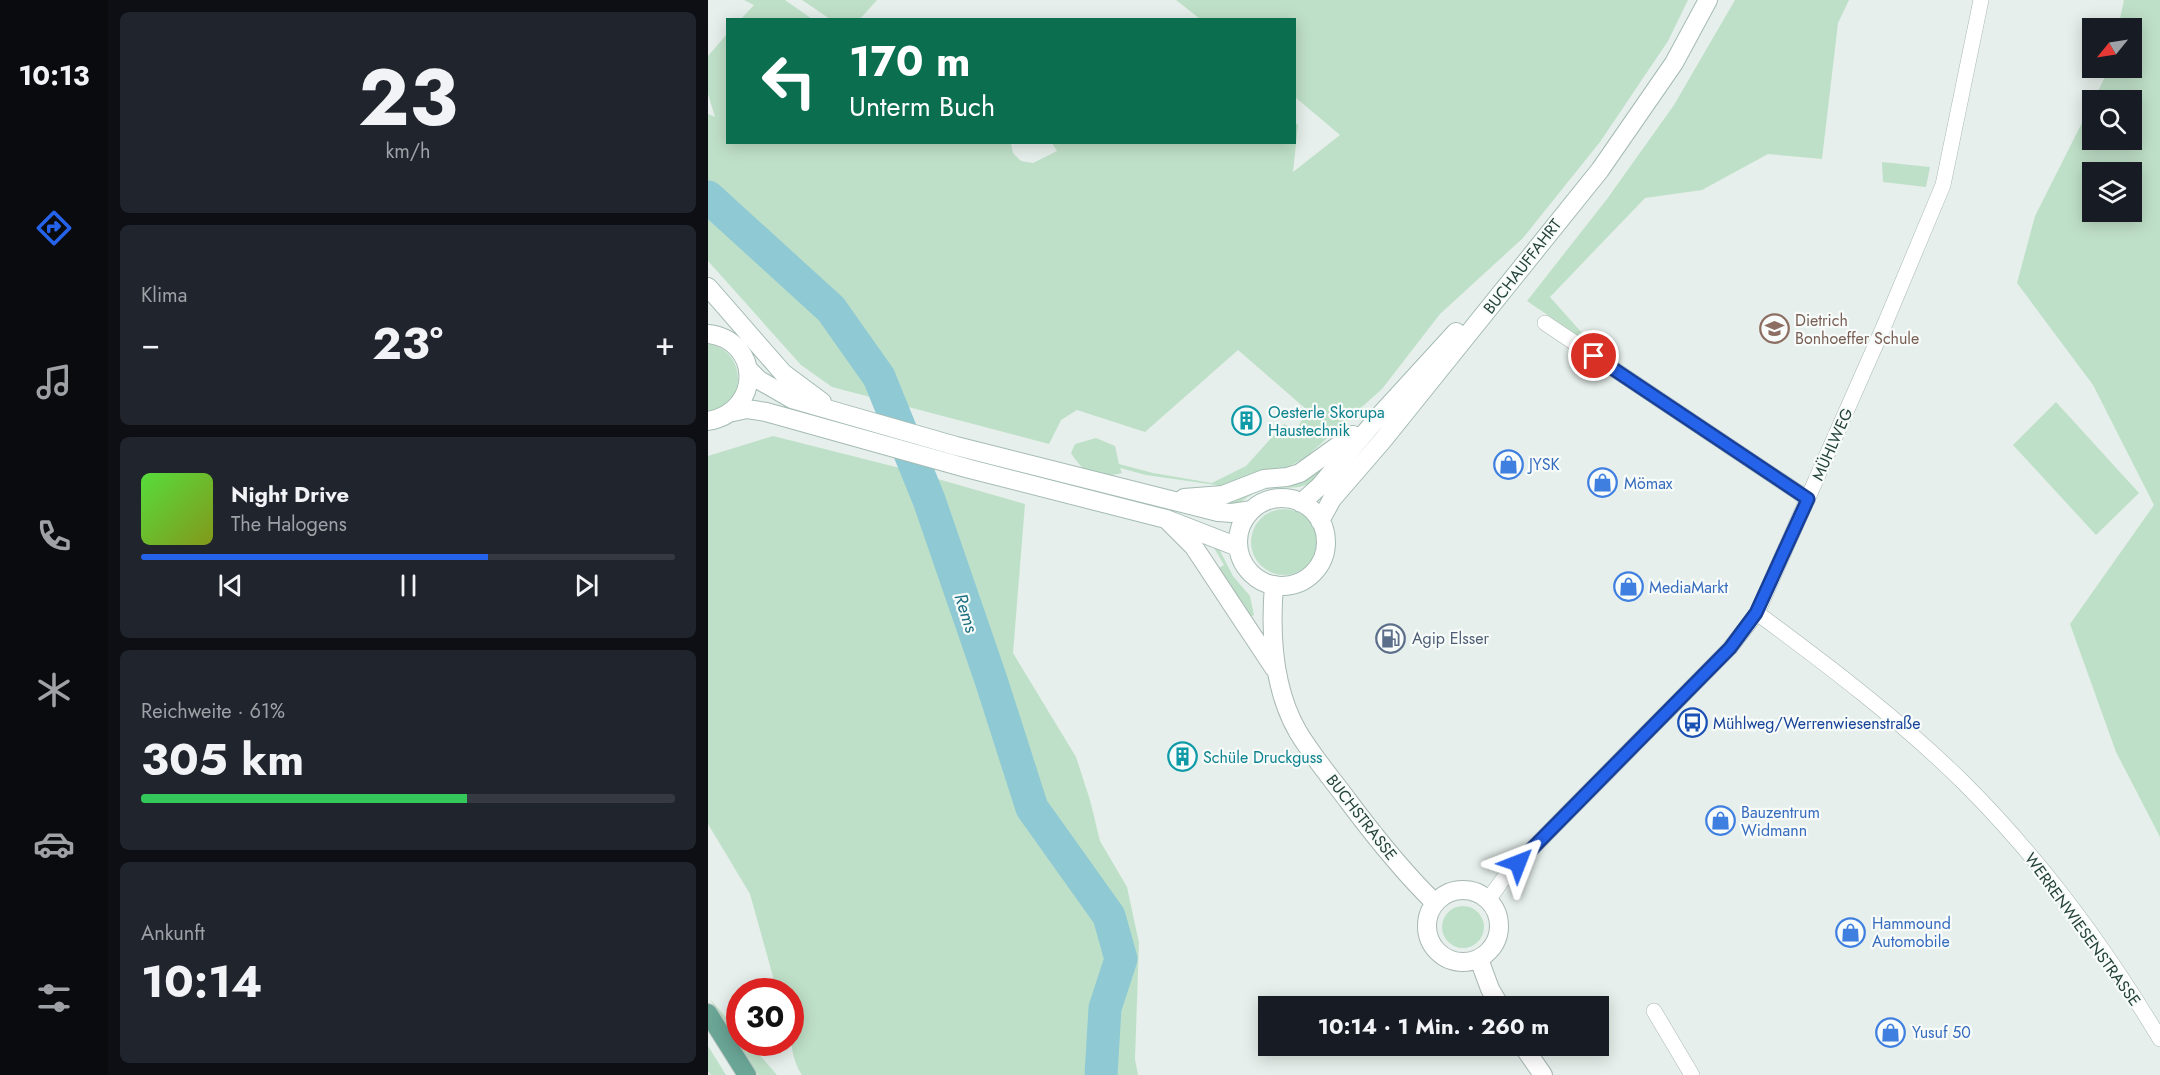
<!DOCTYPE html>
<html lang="de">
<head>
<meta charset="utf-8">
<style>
  :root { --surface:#171b24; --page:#20242c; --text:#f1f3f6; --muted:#9ea1a6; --line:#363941; --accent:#2563eb }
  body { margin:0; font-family:Jost,sans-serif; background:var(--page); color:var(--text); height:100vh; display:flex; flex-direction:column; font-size:22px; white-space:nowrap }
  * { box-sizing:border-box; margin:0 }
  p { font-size:20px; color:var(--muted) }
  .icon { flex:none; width:33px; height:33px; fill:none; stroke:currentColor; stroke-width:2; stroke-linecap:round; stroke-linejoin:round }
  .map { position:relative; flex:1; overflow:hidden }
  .details { display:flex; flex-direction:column; gap:12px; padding:12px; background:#0d0f14; width:600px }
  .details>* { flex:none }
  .top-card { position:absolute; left:18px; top:18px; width:570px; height:126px; border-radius:0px; box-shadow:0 3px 15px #0003; background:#0b6e4f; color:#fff; overflow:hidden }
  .needle { width:39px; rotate:240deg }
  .tools { position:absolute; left:1374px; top:18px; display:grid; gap:12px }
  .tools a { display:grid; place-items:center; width:60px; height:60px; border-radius:0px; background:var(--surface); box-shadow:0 3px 15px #0003; font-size:30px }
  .speed { position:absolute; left:18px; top:978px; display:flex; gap:12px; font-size:30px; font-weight:700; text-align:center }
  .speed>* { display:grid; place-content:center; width:78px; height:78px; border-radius:50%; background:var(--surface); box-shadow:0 3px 15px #0003; line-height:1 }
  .speed .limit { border:9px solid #d22; background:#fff; color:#111 }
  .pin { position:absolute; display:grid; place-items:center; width:51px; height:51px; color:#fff; margin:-26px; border:3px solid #fff; border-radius:50%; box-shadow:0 2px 6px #0007 }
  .me { position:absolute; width:66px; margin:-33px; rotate:45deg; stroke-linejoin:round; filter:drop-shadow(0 0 4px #0008) }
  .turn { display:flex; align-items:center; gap:21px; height:126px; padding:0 24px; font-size:27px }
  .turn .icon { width:78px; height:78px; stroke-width:2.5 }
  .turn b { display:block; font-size:42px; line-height:51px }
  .big { font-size:45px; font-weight:700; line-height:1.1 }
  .details .card { flex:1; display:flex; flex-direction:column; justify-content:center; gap:9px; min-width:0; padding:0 21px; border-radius:9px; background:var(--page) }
  .details .dial { align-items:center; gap:0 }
  .dial b { font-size:78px; line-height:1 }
  .song { display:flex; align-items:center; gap:18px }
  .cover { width:72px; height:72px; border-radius:9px; background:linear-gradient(135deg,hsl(110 70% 55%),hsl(70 70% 35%)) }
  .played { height:6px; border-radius:3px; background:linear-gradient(90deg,var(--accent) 65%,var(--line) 65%) }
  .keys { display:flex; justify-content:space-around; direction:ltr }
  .heat { display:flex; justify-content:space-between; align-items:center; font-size:33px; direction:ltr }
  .charge { height:9px; border-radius:4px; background:linear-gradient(90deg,#34c759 61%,var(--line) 0) }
  .trip { position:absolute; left:550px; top:996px; width:351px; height:60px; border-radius:0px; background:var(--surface); box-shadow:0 3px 15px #0003; font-weight:700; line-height:60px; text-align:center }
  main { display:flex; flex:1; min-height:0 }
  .menu { display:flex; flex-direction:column; width:108px; justify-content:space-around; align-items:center; background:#090b0e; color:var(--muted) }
  .menu .icon { width:42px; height:42px }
  .menu .active { color:var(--accent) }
  .menu b { font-size:27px; color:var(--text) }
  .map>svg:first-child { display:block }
  .green { fill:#bfe0c8; fill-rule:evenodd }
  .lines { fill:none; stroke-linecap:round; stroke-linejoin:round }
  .river { stroke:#8ec9d4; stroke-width:33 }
  .minor-casing { stroke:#a8b8b2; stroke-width:16 }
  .tertiary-casing { stroke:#a8b8b2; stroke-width:20 }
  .secondary-casing { stroke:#a4bbb3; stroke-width:20 }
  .primary-casing { stroke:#c2cac8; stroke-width:20 }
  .minor { stroke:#fff; stroke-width:15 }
  .tertiary { stroke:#fff; stroke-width:18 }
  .secondary { stroke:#fff; stroke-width:18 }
  .primary { stroke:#6aa596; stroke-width:18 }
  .route-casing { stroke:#184099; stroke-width:15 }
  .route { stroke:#2563eb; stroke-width:10 }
  .labels { text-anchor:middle; stroke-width:4.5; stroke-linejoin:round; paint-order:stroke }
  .street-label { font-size:16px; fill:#24423a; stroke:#f7fbf9 }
  .education-label { font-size:16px; fill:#785e54; stroke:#f7fbf9; text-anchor:start }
  .culture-label { font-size:16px; fill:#0d838f; stroke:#f7fbf9; text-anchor:start }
  .shop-label { font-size:16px; fill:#366cbe; stroke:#f7fbf9; text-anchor:start }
  .service-label { font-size:16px; fill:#4e5e75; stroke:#f7fbf9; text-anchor:start }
  .transit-label { font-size:16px; fill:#164399; stroke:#f7fbf9; text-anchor:start }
  .water-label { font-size:18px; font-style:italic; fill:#1c6f80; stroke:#f7fbf9 }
</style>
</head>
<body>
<main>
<nav class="menu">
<b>10:13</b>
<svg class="icon active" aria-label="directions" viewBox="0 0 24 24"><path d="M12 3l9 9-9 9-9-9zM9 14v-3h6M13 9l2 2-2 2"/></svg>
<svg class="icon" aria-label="music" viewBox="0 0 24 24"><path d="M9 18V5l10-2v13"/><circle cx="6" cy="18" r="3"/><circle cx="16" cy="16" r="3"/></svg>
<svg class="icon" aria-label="phone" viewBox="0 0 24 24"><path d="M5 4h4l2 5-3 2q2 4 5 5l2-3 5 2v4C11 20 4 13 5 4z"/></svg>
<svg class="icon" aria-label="climate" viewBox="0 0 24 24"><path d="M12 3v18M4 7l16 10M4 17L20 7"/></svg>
<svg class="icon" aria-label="car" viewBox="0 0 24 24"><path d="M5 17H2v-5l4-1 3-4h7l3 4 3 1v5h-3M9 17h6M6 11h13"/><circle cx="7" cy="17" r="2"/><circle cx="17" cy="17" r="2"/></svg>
<svg class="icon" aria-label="filters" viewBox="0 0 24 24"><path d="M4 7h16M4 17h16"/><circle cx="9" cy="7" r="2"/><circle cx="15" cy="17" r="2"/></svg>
</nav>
<section class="details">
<div class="card dial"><b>23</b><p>km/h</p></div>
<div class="card"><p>Klima</p>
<div class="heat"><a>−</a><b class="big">23°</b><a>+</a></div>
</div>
<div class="card">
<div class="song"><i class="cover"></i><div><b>Night Drive</b><p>The Halogens</p></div></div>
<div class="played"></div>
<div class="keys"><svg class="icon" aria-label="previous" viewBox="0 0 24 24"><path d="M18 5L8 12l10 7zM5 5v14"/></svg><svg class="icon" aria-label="pause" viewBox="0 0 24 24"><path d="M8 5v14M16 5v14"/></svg><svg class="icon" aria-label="next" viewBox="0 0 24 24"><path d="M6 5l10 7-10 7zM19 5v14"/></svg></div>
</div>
<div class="card"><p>Reichweite · 61%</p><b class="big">305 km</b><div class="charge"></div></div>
<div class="card"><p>Ankunft</p><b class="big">10:14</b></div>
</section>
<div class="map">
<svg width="1452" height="1075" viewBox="0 0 1452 1075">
  <rect width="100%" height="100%" fill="#e6efeb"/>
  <path class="green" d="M36 0H77L104 19H33L46 5Z
    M94 0H169L152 19H122Z
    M468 0H980L960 41 892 142 815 238 732 314 674 389 597 458 576 469 543 474 510 487 508 485 438 475 412 468 414 473C387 479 378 476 363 453L367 444 388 438 407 446 411 464 445 473 504 483 538 466 576 424 588 431 599 410 530 350 437 432 369 410 353 420 341 444 124 387 93 365 0 261V114L7 117 0 94V56L19 34 20 142 303 143 305 153 313 161 325 163 349 151 344 143 586 142 587 122 590 125 585 172 632 135 587 97 586 20 492 19Z
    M1027 0H1141L1130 23 1114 159 1060 154 994 190 937 198 842 297 874 333 872 337 819 301 899 199 966 105Z
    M1416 0H1452V837L1408 752 1362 624 1446 505 1385 385 1309 283 1327 216 1384 103V140H1424V100H1386L1401 68H1424V28H1410ZM1384 172H1424V212H1384Z
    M1174 162 1222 167 1218 187 1175 182Z
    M0 344C40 350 40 407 0 411Z
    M1348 402 1431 493 1388 535 1305 445Z
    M65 436 188 467 317 504 305 653 368 757 382 800 392 841 419 887 431 943 427 1059 430 1075H94C79 1054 82 1017 82 992L69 991 42 894 0 824V456Z
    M629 450C623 458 618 470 610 477 591 494 578 484 557 489 546 492 537 499 528 505L495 500Z
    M543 542a33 33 0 1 1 66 0a33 33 0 1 1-66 0Z
    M502 541 508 543 525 576 542 596 546 615 542 617 509 569 516 565Z
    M734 927a21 21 0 1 1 42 0a21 21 0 1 1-42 0Z
    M2 999 31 1032 32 1042 41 1043 69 1075H50Z
    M0 1046 18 1075H3L0 1071Z"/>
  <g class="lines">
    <path class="river" d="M0 197 123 309 171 377 221 500 283 680 324 808 401 916 413 959 397 1008 393 1075"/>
    <defs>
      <path id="minor" d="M837 323 1100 499
        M1049 613C1121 666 1192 720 1256 783 1332 859 1397 947 1452 1039
        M780 900 796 878 810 863 1022 648 1049 613 1176 326 1235 185 1273 0
        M946 1011 984 1075"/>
      <path id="tertiary" d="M458 519 486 547 566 668
        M566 585C562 634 565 689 590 732 605 757 624 779 641 802 668 838 695 872 727 903
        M719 926a36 36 0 1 1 72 0a36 36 0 1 1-72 0Z
        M771 959 782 989 792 1006
        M815 1046 835 1075"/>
      <path id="secondary" d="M0 287 75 373 114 402
        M0 334C53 340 55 411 0 421
        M40 369 51 380 84 399 248 446 510 512 524 513 544 510
        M25 412 39 409 58 412 262 469 458 519 530 547
        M476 498 515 495 556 479 579 477 592 473 645 435
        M530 542a44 44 0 1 1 88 0a44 44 0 1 1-88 0Z
        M593 503 611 487 673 414 748 332
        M612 521 624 499 675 440 892 170 966 63 1000 0"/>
      <path id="primary" d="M0 1013 39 1075"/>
    </defs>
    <use href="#minor" class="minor-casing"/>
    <use href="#tertiary" class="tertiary-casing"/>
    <use href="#secondary" class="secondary-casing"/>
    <use href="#primary" class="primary-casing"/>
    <use href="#minor" class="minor"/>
    <use href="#tertiary" class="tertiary"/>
    <use href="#secondary" class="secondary"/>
    <use href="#primary" class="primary"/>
  </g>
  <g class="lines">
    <defs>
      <path id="route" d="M810 863 1022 648 1048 613 1100 499 886 356"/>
    </defs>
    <use href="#route" class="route-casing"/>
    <use href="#route" class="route"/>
  </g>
  <defs>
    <symbol id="school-ring" viewBox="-11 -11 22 22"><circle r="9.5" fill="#f7fbf9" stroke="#8d6e63" stroke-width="1.5"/><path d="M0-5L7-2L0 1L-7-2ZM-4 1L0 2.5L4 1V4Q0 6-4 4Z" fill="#8d6e63"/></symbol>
    <symbol id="building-ring" viewBox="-11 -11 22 22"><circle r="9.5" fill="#f7fbf9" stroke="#0f9aa8" stroke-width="1.5"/><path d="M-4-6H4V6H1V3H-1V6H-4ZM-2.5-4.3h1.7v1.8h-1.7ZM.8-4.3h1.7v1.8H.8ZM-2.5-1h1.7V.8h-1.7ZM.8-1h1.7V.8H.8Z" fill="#0f9aa8"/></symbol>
    <symbol id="shop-ring" viewBox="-11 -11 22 22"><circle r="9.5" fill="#f7fbf9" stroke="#3f7fe0" stroke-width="1.5"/><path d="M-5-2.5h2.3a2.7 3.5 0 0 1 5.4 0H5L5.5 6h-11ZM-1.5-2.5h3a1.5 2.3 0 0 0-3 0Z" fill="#3f7fe0"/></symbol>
    <symbol id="fuel-ring" viewBox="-11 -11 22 22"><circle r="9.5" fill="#f7fbf9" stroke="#5c6f8a" stroke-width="1.5"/><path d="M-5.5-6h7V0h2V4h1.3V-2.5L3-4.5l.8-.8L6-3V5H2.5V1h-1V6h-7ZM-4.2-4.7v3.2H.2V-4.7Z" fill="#5c6f8a"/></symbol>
    <symbol id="bus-ring" viewBox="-11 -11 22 22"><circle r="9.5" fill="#f7fbf9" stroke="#1a4fb4" stroke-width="1.5"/><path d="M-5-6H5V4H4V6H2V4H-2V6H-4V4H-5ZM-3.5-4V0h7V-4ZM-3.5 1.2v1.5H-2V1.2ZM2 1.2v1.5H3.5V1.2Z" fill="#1a4fb4"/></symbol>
  </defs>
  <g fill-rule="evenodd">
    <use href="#school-ring" x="1050" y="312" width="33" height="33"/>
    <use href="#building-ring" x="522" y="404" width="33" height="33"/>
    <use href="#shop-ring" x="784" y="448" width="33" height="33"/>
    <use href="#shop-ring" x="878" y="466" width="33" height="33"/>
    <use href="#shop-ring" x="904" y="570" width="33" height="33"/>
    <use href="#fuel-ring" x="666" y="622" width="33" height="33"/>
    <use href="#bus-ring" x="968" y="706" width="33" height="33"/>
    <use href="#building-ring" x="458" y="740" width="33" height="33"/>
    <use href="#shop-ring" x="996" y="804" width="33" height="33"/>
    <use href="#shop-ring" x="1126" y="916" width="33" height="33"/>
    <use href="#shop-ring" x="1166" y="1016" width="33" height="33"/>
  </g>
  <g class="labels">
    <g class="street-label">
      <text transform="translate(814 266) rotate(-52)" y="6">BUCHAUFFAHRT</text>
      <text transform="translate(1124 444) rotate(-66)" y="6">MÜHLWEG</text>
      <text transform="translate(654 817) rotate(52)" y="6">BUCHSTRASSE</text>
      <text transform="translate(1375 929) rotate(54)" y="6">WERRENWIESENSTRASSE</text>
    </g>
    <g class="education-label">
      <text x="1087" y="326">Dietrich<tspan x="1087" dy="18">Bonhoeffer Schule</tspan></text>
    </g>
    <g class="culture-label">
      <text x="560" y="418">Oesterle Skorupa<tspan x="560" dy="18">Haustechnik</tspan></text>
      <text x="495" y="763">Schüle Druckguss</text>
    </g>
    <g class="shop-label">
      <text x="821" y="470">JYSK</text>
      <text x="916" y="489">Mömax</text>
      <text x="941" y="593">MediaMarkt</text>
      <text x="1033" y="818">Bauzentrum<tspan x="1033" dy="18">Widmann</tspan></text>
      <text x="1164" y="929">Hammound<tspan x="1164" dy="18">Automobile</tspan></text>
      <text x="1204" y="1038">Yusuf 50</text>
    </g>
    <g class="service-label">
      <text x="704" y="644">Agip Elsser</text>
    </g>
    <g class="transit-label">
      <text x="1005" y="729">Mühlweg/Werrenwiesenstraße</text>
    </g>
    <g class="water-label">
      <text transform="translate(258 613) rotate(72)" y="6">Rems</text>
    </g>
  </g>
</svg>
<div class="tools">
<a><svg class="needle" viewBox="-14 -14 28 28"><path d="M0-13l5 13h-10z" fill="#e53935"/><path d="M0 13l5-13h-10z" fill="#9ea1a6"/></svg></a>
<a><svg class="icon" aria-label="search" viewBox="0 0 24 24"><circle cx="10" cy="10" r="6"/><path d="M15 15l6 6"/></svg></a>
<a><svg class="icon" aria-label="layers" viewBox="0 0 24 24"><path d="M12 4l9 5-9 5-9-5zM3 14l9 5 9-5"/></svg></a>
</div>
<div class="speed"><div class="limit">30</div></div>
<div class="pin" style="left:886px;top:356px;background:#d93025"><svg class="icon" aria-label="arrive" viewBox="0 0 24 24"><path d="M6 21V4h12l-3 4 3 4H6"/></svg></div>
<svg class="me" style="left:810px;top:863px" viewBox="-20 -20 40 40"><path d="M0-17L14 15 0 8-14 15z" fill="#2563eb" stroke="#fff" stroke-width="4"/></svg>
<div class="trip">10:14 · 1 Min. · 260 m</div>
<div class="top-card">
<div class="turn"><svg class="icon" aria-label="left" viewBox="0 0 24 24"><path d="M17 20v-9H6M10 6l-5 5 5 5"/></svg><div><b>170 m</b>Unterm Buch</div></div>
</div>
</div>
</main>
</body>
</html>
